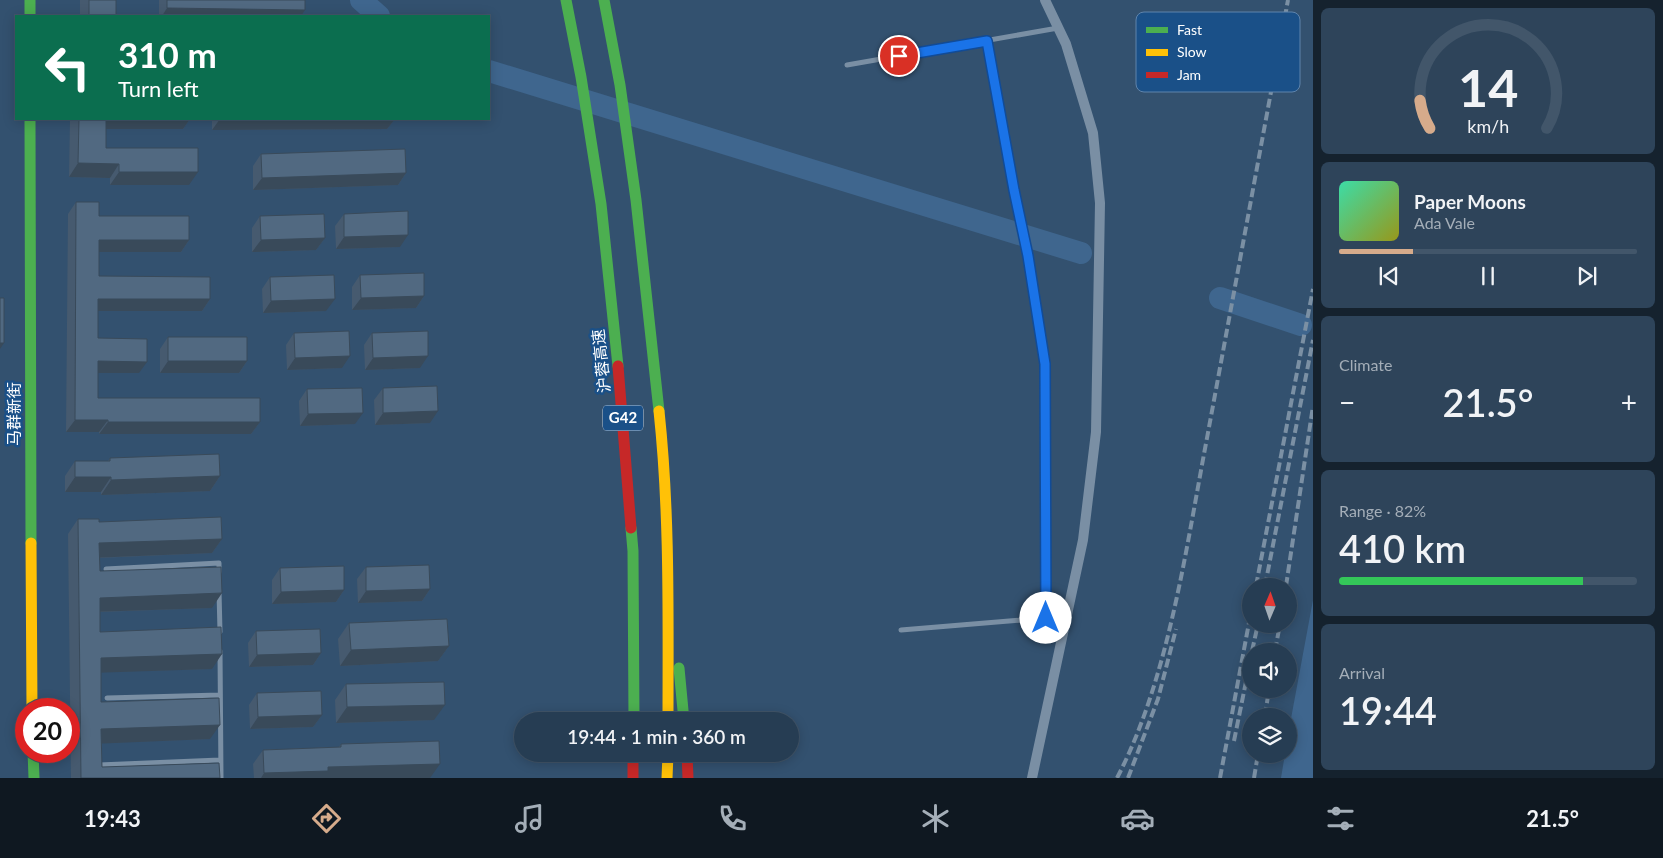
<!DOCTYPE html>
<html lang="en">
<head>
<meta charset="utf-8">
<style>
  :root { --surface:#263d53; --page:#2e445a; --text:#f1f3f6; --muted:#a4aeb8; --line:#42566a; --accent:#d6ab8b }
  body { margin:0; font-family:Lato,"Noto Sans SC",sans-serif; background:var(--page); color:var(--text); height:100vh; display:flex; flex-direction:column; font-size:19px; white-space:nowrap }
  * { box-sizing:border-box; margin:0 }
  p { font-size:16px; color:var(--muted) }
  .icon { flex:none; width:28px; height:28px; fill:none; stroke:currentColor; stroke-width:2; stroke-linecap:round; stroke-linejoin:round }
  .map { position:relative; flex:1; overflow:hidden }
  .drawer { display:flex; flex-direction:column; gap:8px; padding:8px; background:#15222e; width:350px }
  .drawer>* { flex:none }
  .guide { position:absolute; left:15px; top:15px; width:475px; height:105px; border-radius:0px; box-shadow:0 2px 12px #0003,0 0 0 1px var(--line); background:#0b6e4f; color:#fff; overflow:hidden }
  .needle { width:32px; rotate:2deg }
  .fabs { position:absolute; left:1242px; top:578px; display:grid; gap:10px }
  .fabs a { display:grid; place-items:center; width:55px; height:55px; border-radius:50%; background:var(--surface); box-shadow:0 2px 12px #0003,0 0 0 1px var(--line); font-size:25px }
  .speed { position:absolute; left:15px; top:698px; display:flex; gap:10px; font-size:25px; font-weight:700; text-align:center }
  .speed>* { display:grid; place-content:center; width:65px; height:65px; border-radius:50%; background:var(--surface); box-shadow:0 2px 12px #0003,0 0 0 1px var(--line); line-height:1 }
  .speed .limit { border:8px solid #d22; background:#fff; color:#111 }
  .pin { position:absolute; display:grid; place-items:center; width:42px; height:42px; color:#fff; margin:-21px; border:2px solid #fff; border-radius:50%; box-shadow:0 1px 5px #0007 }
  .me { position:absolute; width:55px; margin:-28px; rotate:0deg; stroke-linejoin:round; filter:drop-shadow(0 0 4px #0008) }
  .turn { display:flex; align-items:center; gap:18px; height:105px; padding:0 20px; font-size:22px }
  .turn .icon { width:65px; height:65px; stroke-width:2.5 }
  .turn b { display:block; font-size:35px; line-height:42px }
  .big { font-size:38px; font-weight:600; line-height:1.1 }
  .drawer .card { flex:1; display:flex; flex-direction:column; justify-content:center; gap:8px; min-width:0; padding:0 18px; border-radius:8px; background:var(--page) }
  .drawer .dial { align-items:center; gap:0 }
  .dial svg { height:130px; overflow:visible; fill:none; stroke:var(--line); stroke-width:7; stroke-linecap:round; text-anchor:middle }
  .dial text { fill:var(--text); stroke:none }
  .song { display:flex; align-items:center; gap:15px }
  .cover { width:60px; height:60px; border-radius:8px; background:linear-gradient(135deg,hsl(160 70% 55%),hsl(60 70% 35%)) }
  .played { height:5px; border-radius:2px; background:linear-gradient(90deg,var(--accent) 25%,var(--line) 25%) }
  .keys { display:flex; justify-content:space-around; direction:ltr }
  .heat { display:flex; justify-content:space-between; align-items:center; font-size:28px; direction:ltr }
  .charge { height:8px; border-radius:4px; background:linear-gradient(90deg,#34c759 82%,var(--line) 0) }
  .trip { position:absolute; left:514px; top:712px; width:285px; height:50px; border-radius:25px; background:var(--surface); box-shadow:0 2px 12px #0003,0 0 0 1px var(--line); font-weight:600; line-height:50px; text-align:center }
  .menu { display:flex; height:80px; justify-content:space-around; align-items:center; background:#0f1821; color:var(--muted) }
  .menu .icon { width:35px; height:35px }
  .menu .selected { color:var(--accent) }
  .menu b { font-size:22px; color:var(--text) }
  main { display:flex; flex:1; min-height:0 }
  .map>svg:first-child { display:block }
  .water { fill:#3f668e }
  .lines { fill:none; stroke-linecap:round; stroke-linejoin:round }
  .river { stroke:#3f668e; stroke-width:22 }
  .lane { stroke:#7a8fa4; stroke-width:5 }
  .street { stroke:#7a8fa4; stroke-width:10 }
  .fast { stroke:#4caf50; stroke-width:11 }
  .slow { stroke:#ffc107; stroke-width:11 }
  .jam { stroke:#c62828; stroke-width:11 }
  .rail { stroke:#7b90a4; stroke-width:4; stroke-dasharray:9 4; stroke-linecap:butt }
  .wall { fill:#465a6f }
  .shaded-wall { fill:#394a5a }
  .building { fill:#516981; stroke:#394a5a }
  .route-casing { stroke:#114b97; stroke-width:12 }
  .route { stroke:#1a73e8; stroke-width:9 }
  .labels { text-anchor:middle; stroke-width:5; stroke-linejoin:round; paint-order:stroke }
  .shield { fill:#1a5088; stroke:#bacadb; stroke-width:1 }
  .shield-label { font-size:15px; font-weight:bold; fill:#fff }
  .street-label { font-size:16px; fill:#fff; stroke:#1a5088 }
  .key { fill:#1a5088; stroke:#5f84ac; stroke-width:1 }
  .key-label { font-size:14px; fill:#fff }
</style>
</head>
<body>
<main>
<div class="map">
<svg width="1313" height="778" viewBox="0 0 1313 778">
  <rect width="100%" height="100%" fill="#33516f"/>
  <path class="water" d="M1313 600V778H1281L1285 754H1289L1290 724Z"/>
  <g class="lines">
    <path class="river" d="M361 0 379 16
      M489 71 1081 253
      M1220 298 1301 325"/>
    <path class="lane" d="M847 65 1058 28
      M106 569 219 563V572
      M219 591 220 632
      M901 630 1046 618 1045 364 1028 256 1014 190 987 41
      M220 651 221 778
      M107 698 220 695
      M99 765 220 760"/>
    <path class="street" d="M1032 778 1083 540 1096 432 1100 203 1093 133 1066 44 1045 0"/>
    <path class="fast" d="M30 0V16
      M566 0 581 77 601 204 618 366
      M604 0 620 85 636 200 659 411
      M30 119 31 543
      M631 528 633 551 634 721
      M679 668 684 721
      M33 751 34 778"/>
    <path class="slow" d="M659 411C670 514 668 618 668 721
      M31 543 32 709
      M667 778 668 754"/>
    <path class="jam" d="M618 366 631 528
      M633 754V778
      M687 754 688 778"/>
    <path class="rail" d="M1256 586 1313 289
      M1265 586 1313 340
      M1286 586 1313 406
      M1252 651 1258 624
      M1275 651 1280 624
      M1265 716 1269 689
      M1234 741 1251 657
      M1117 778C1169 678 1186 548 1207 438 1234 292 1261 146 1288 0
      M1128 778 1158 699 1176 629
      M1220 778 1251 612
      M1254 778 1258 754"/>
  </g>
  <path class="wall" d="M80 0H116V16H80Z
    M159 0H305L301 16H159Z
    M70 119H190L183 129H106V148L189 185H110V178L69 177Z
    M212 119H395L387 129 212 130Z
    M261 154 406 173 398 185 253 190V166Z
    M76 202 99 216 189 240 181 252H99V276L210 299 202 311H98V338L139 373H98V398L260 422 251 434H99V432H66L68 214Z
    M344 214 400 247 336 249 335 226Z
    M260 216 325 238 316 250 252 252V228Z
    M360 275 424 296 416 308 352 310V287Z
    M270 277 326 311 263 313 262 289Z
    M294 333 342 368 287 370 286 345Z
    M372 333 420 368 365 370 364 345Z
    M168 337 247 361 239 373H160V349Z
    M383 388 430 423 375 425 374 400Z
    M307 389 355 424 300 426 299 401Z
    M110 458 220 476 210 491 101 495V492H65V476L75 461H108Z
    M78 519 222 539 212 553 99 558 100 571 212 608 100 612V632L212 669 101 672V702L210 739 102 743V767L220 778H71L68 534Z
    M366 567 430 589 422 601 358 603 357 579Z
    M280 568 344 590 336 602 272 604V580Z
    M349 623 449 646 438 661 340 666 338 639Z
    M256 631 321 653 313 665 249 667 248 643Z
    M346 684 434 720 336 723 335 700Z
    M257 693 322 715 313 727 250 729 249 705Z
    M341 744 430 778H254L253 764 263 750 339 747Z"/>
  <path class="shaded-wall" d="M167 8 305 10 301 16H162Z
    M105 119H190L183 129H97Z
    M220 119H395L387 129 212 130Z
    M78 163 119 164 110 178 69 177Z
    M119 172H198L189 185H110Z
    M406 173 398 185 253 190 262 178Z
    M408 235 400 247 336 249 344 237Z
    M325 238 316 250 252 252 261 240Z
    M99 240H189L181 252H90Z
    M424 296 416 308 352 310 361 298Z
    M98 299H210L202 311H90Z
    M335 299 326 311 263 313 271 301Z
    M0 343H4L0 349Z
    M350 356 342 368 287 370 295 358Z
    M428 356 420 368 365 370 373 358Z
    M98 361 147 362 139 373H90Z
    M168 361H247L239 373H160Z
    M438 411 430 423 375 425 383 413Z
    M363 413 355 424 300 426 308 414Z
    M75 420H108L99 432H66Z
    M108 422H260L251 434H99Z
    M220 476 210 491 101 495 111 480Z
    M75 477H111L101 492H65Z
    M222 539 212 553 89 558 99 543Z
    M430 589 422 601 358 603 366 591Z
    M344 590 336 602 272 604 281 592Z
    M222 593 212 608 90 612 100 598Z
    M449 646 438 661 340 666 351 650Z
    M321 653 313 665 249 667 257 655Z
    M222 654 212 669 90 673 101 658Z
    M445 705 434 720 336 723 347 707Z
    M322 715 313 727 250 729 258 717Z
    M220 725 210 739 91 744 101 729Z
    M440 764 430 778H261L264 773 328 767Z"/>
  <path class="building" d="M89 0H116V16H89Z
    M167 0H305V10L167 8Z
    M79 119H106V148H198V172H119V164L78 163Z
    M405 149 406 173 262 178 261 154Z
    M76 202H99V216H189V240H99V276L210 277V299H98V338L147 339V362L98 361V398H260V422H108V420H75Z
    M408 211V235L344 237V214Z
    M324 214 325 238 261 240 260 216Z
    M424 273V296L361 298 360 275Z
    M334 275 335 299 271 301 270 277Z
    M0 298H4V343H0Z
    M349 331 350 356 295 358 294 333Z
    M428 331V356L373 358 372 333Z
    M168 337H247V361H168Z
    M437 386 438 411 383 413V388Z
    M362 388 363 413 308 414 307 389Z
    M219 454 220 476 111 480V477H75V461H110V458Z
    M221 517 222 539 99 543 100 571 221 567 222 593 100 598V632L221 627 222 654 101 658V702L219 698 220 725 101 729 102 767 219 763 220 778H81L78 519H99V522Z
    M429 565 430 589 366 591V567Z
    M344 566V590L281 592 280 568Z
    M447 619 449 646 351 650 349 623Z
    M320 629 321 653 257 655 256 631Z
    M444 682 445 705 347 707 346 684Z
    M321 691 322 715 258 717 257 693Z
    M439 741 440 764 328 767V771L264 773 263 750 341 747V744Z"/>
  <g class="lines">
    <defs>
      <path id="route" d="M899 56 987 41 1014 190 1028 256 1045 364 1046 618"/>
    </defs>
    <use href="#route" class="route-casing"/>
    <use href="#route" class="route"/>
  </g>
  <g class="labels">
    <rect class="shield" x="603" y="405.5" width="40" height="25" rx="4"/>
    <g class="shield-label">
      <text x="623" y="423">G42</text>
    </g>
    <g class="street-label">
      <text transform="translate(601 361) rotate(-96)" y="6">沪蓉高速</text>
      <text transform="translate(14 414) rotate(-90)" y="6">马群新街</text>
    </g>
  </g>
  <rect x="1136" y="12" width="164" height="80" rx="8" class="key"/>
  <rect x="1146" y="27" width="22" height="6" fill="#4caf50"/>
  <rect x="1146" y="49" width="22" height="7" fill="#ffc107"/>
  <rect x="1146" y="72" width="22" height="6" fill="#c62828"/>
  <g class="key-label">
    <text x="1177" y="35">Fast</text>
    <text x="1177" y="57">Slow</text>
    <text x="1177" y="80">Jam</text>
  </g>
</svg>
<div class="fabs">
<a><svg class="needle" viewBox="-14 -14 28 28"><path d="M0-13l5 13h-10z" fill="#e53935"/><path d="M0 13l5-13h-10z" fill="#a4aeb8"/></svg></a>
<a><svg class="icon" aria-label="sound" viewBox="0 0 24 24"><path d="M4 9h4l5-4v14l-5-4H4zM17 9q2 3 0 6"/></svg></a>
<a><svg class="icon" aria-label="layers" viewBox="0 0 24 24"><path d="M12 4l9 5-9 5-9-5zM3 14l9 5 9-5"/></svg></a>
</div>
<div class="speed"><div class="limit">20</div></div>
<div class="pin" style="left:899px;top:56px;background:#d93025"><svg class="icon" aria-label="arrive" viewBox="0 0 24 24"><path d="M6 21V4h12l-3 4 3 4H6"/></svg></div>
<svg class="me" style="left:1046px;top:618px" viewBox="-20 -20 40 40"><circle r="19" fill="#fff"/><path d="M0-13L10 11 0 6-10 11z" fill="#1a73e8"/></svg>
<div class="trip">19:44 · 1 min · 360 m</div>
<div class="guide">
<div class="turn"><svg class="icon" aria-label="left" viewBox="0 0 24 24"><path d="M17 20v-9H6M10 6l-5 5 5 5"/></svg><div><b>310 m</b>Turn left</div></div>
</div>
</div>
<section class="drawer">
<div class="card dial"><svg viewBox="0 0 100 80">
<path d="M14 69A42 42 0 1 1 86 69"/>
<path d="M14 69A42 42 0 0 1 8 52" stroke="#d6ab8b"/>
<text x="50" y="56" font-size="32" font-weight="700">14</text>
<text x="50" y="72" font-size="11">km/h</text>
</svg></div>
<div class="card">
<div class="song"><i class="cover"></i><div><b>Paper Moons</b><p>Ada Vale</p></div></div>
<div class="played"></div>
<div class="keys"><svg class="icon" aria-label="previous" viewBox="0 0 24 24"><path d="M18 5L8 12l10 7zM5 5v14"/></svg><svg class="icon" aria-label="pause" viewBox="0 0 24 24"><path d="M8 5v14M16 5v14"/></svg><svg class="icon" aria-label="next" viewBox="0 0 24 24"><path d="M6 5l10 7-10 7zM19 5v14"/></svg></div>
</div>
<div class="card"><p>Climate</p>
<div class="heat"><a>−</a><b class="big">21.5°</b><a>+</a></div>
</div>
<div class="card"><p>Range · 82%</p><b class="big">410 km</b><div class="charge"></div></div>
<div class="card"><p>Arrival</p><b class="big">19:44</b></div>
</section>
</main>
<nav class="menu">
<b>19:43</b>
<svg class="icon selected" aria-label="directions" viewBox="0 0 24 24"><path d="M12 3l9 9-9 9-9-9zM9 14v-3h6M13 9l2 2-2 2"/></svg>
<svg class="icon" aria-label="music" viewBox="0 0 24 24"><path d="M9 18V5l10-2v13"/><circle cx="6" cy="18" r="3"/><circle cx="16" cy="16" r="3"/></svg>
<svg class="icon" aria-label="phone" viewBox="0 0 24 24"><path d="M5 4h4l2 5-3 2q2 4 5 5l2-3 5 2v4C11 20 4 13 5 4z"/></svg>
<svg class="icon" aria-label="climate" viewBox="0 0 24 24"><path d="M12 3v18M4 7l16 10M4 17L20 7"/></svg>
<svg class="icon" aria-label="car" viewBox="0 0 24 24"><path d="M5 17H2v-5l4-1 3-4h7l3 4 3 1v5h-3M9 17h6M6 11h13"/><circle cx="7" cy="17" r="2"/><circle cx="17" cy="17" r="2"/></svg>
<svg class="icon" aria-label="filters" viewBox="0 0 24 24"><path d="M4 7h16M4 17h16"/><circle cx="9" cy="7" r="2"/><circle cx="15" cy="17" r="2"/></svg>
<b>21.5°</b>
</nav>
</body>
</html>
